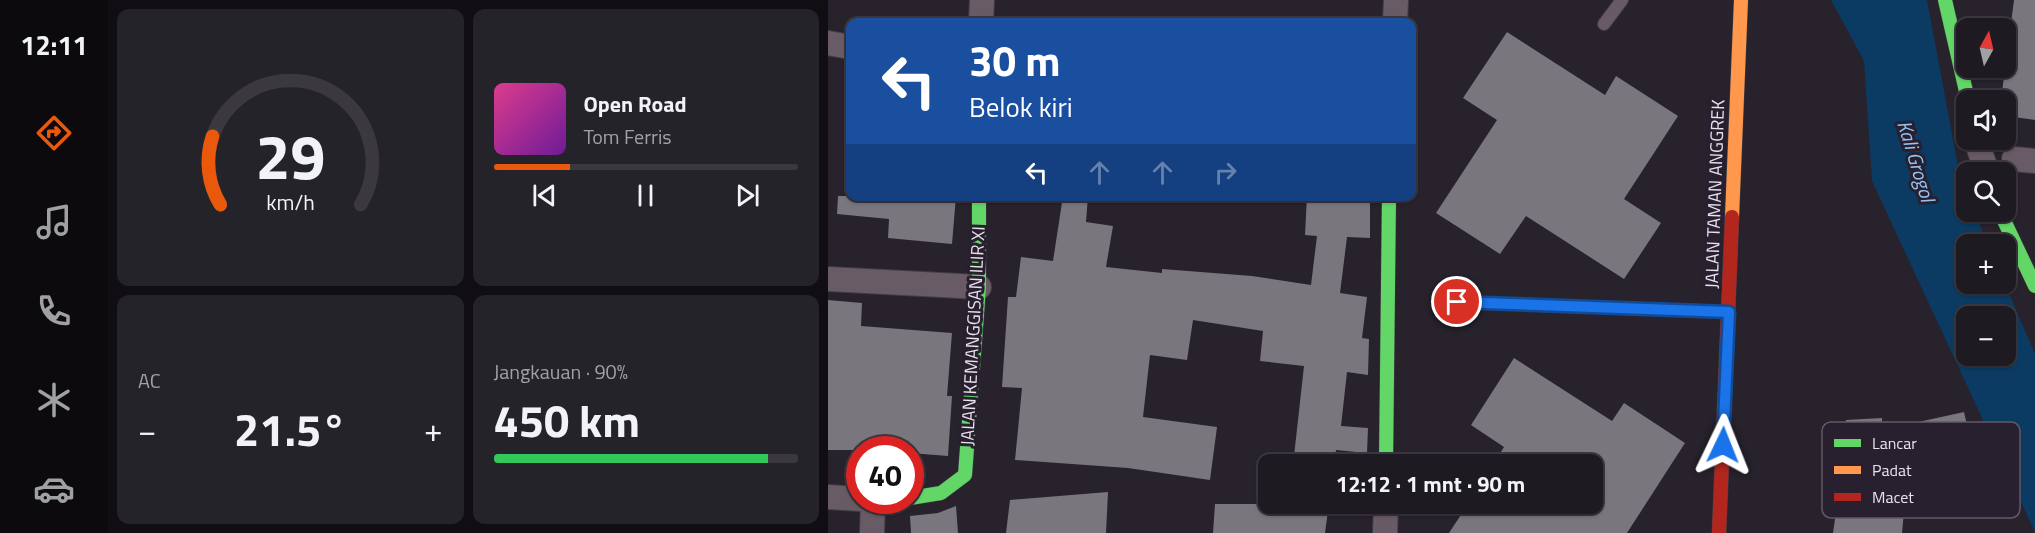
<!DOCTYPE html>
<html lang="id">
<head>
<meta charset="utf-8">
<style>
  :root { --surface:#1d1a21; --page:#25232a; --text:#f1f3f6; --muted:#a0a1a5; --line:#3b383f; --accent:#ea580c }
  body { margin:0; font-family:"Titillium Web",sans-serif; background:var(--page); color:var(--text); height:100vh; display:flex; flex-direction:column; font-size:22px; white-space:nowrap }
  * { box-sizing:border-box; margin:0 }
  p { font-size:20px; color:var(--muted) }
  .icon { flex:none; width:33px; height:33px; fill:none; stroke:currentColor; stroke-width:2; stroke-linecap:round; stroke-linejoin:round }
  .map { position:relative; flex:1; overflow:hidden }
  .side { display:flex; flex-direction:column; gap:9px; padding:9px; background:#100e12; width:720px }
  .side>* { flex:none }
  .guide { position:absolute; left:18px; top:18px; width:570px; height:183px; border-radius:12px; box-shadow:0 2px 4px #0004,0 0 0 2px var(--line); background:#1a4fa0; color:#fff; overflow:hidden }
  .needle { width:39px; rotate:8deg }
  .tools { position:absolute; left:1128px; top:18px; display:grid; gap:12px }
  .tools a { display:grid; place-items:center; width:60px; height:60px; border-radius:12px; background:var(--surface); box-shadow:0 2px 4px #0004,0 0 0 2px var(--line); font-size:30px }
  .speed { position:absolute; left:18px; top:436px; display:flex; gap:12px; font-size:30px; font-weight:700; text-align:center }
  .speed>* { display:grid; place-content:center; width:78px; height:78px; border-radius:50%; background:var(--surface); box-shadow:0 2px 4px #0004,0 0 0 2px var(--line); line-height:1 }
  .speed .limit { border:9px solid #d22; background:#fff; color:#111 }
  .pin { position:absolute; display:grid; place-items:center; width:51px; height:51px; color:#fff; margin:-26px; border:3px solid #fff; border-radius:50%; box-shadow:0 2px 6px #0007 }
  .me { position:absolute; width:66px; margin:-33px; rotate:2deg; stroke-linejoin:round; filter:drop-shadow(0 0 4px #0008) }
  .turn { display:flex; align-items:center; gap:21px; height:126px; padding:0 24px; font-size:27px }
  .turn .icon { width:78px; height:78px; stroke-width:2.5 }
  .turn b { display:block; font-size:42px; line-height:51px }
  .lanes { display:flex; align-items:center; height:57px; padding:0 24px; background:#0003; justify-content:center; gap:30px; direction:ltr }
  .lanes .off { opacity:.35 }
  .big { font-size:45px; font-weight:700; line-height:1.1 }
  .side .card { flex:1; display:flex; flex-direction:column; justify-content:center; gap:9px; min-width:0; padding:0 21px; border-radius:12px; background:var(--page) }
  .side .dial { align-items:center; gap:0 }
  .dial svg { height:156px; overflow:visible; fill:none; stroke:var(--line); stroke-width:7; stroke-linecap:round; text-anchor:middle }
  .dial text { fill:var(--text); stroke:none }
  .song { display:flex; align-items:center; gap:18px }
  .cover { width:72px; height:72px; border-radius:9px; background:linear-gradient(135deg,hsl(330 70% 55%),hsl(280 70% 35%)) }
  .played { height:6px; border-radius:3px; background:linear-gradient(90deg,var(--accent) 25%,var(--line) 25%) }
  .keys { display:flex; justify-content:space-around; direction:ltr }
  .heat { display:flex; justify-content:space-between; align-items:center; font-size:33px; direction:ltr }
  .charge { height:9px; border-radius:4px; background:linear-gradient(90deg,#34c759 90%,var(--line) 0) }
  .side .tiles { flex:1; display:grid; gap:9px; grid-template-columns:repeat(2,1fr) }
  .trip { position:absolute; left:430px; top:454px; width:345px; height:60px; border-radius:12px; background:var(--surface); box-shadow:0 2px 4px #0004,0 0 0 2px var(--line); font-weight:700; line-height:60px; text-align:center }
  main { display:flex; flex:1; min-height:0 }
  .menu { display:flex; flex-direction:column; width:108px; justify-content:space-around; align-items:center; background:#0c0a0d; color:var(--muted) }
  .menu .icon { width:42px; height:42px }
  .menu .selected { color:var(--accent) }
  .menu b { font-size:27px; color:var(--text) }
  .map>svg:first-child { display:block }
  .water { fill:#0b3b63; fill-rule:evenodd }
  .building { fill:#7a767e }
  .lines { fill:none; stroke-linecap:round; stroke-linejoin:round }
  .lane-casing { stroke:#423e46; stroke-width:14 }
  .street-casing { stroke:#423e46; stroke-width:26 }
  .fast-casing { stroke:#423e46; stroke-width:15 }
  .slow-casing { stroke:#423e46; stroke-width:15 }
  .jam-casing { stroke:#423e46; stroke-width:15 }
  .lane { stroke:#695b66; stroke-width:12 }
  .street { stroke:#695b66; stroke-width:24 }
  .fast { stroke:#63d668; stroke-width:14 }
  .slow { stroke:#ff974d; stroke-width:14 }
  .jam { stroke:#b3261e; stroke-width:14 }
  .route-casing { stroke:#114b97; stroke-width:15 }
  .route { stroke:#1a73e8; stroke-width:10 }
  .labels { text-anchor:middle; stroke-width:6; stroke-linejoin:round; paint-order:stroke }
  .street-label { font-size:18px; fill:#e8e2ed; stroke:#281f2f }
  .water-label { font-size:20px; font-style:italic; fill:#94c4f5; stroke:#281f2f }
  .key { fill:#281f2f; stroke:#625a68; stroke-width:1.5 }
  .key-label { font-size:16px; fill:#e8e2ed }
</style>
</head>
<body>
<main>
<nav class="menu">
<b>12:11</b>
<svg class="icon selected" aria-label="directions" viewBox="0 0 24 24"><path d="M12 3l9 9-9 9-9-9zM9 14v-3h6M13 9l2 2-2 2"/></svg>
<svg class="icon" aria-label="music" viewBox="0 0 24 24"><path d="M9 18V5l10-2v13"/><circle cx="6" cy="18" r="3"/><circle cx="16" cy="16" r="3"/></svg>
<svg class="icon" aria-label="phone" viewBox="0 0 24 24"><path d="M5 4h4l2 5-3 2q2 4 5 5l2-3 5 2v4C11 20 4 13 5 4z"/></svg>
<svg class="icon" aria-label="climate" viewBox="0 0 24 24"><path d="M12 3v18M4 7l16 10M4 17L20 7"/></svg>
<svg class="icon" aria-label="car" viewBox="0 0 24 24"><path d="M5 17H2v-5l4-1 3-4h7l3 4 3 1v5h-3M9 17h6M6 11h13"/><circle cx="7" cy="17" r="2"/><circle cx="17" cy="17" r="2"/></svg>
</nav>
<section class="side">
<div class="tiles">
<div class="card dial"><svg viewBox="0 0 100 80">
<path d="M14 69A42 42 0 1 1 86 69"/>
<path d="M14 69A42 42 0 0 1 10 34" stroke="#ea580c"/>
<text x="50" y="56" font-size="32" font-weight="700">29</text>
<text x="50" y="72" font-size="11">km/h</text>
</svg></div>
<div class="card">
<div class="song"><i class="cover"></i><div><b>Open Road</b><p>Tom Ferris</p></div></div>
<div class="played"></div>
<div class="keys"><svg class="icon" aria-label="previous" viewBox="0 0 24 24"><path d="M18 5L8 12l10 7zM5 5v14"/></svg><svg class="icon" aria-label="pause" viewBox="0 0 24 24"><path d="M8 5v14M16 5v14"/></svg><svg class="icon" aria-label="next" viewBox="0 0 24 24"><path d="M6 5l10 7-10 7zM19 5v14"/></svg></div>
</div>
<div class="card"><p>AC</p>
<div class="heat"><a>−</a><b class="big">21.5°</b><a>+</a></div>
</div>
<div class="card"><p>Jangkauan · 90%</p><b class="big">450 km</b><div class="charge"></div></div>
</div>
</section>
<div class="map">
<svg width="1207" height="533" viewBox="0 0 1207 533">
  <rect width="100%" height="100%" fill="#27222c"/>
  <path class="water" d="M1003 0H1099L1133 182 1138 194V212H1146L1160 244H1138V284H1177L1207 354V532L1044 181 1036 61ZM1138 316H1178V356H1138Z"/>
  <path class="building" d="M1186 0H1207V120L1178 116V100H1173Z
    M679 32 777 95 788 76 850 116 796 199 833 223 796 279 698 216 672 254 608 213 669 120 635 98Z
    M10 196H128L124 244 60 238 61 219 9 214Z
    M235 196H260L258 222 285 226 278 267 334 273V269L424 276 483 285 489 236 477 235 479 196H542V238L519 237 512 293 539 297 534 338 541 339 540 375 519 372 513 426 540 428 539 453 508 450 506 465H465L476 366 432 361 435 331 365 320 359 360 322 355 315 417 389 427 382 480 300 468 187 460 194 388 174 387 180 297H188L193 257 225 261Z
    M0 300 34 303 33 326 124 333 119 396H124L120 456 82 453V450H0Z
    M686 358 784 421 796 403 857 443 799 533H621L640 504H765V465H665L676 447 643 425Z
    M1136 412 1145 451 1151 450 1159 495 1076 511 1074 533H1005L1013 478 1021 479 1018 420 1054 418V430Z
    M280 492 278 533H178L182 500Z
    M387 504H501L497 533H385Z
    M128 506 130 533H83L82 516 110 513Z"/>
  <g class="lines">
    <defs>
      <path id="lane" d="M776 24 794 0
        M629 302 899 312"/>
      <path id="street" d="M153 22 154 0
        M567 22 568 0
        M0 43 22 47
        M1148 140 1159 172
        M1186 159 1207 161
        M0 279 151 287
        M0 497 32 499
        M44 533 45 501
        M557 533 558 504"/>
      <path id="fast" d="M1117 0 1140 100
        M1172 212 1207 286
        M558 465 561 196
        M82 498 113 493 137 475 151 287V196"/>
      <path id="slow" d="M904 217 913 0"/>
      <path id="jam" d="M891 533 904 217"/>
    </defs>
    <use href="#lane" class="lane-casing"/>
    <use href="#street" class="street-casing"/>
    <use href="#fast" class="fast-casing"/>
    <use href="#slow" class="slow-casing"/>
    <use href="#jam" class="jam-casing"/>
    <use href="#lane" class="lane"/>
    <use href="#street" class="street"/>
    <use href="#fast" class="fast"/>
    <use href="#slow" class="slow"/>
    <use href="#jam" class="jam"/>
  </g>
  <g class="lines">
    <defs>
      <path id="route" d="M629 302 901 312 895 445"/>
    </defs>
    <use href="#route" class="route-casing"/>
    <use href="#route" class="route"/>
  </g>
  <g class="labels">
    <g class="street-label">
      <text transform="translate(887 194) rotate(-88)" y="6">JALAN TAMAN ANGGREK</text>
      <text transform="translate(145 336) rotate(-87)" y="6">JALAN KEMANGGISAN ILIR XI</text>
    </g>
    <g class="water-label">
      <text transform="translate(1088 161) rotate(73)" y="7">Kali Grogol</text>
    </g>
  </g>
  <rect x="994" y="422" width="198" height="96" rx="9" class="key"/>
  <rect x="1006" y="439" width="27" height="8" fill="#63d668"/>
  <rect x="1006" y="466" width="27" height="8" fill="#ff974d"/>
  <rect x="1006" y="493" width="27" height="8" fill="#b3261e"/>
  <g class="key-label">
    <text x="1044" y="449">Lancar</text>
    <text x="1044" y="476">Padat</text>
    <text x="1044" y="503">Macet</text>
  </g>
</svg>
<div class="tools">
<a><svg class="needle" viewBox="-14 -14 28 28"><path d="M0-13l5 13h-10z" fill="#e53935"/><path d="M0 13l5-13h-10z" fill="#a0a1a5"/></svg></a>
<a><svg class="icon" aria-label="sound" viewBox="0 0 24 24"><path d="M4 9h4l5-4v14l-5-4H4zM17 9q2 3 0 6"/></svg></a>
<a><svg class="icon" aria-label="search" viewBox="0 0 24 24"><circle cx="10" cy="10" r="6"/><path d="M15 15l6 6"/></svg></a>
<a>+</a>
<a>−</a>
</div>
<div class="speed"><div class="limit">40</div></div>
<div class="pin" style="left:629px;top:302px;background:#d93025"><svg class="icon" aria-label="arrive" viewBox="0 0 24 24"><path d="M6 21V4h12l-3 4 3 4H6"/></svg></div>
<svg class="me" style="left:895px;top:445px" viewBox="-20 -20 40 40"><path d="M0-17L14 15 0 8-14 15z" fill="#1a73e8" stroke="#fff" stroke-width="4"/></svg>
<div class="trip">12:12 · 1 mnt · 90 m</div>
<div class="guide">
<div class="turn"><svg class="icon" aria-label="left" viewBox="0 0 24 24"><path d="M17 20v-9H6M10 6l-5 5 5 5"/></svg><div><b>30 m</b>Belok kiri</div></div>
<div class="lanes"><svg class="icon" aria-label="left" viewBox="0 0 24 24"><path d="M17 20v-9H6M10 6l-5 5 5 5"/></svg><svg class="icon off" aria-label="ahead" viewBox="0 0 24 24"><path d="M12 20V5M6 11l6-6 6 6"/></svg><svg class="icon off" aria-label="ahead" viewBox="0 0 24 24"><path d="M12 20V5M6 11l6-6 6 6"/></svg><svg class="icon off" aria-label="right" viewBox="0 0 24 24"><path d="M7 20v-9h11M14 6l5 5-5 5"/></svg></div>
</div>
</div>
</main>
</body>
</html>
